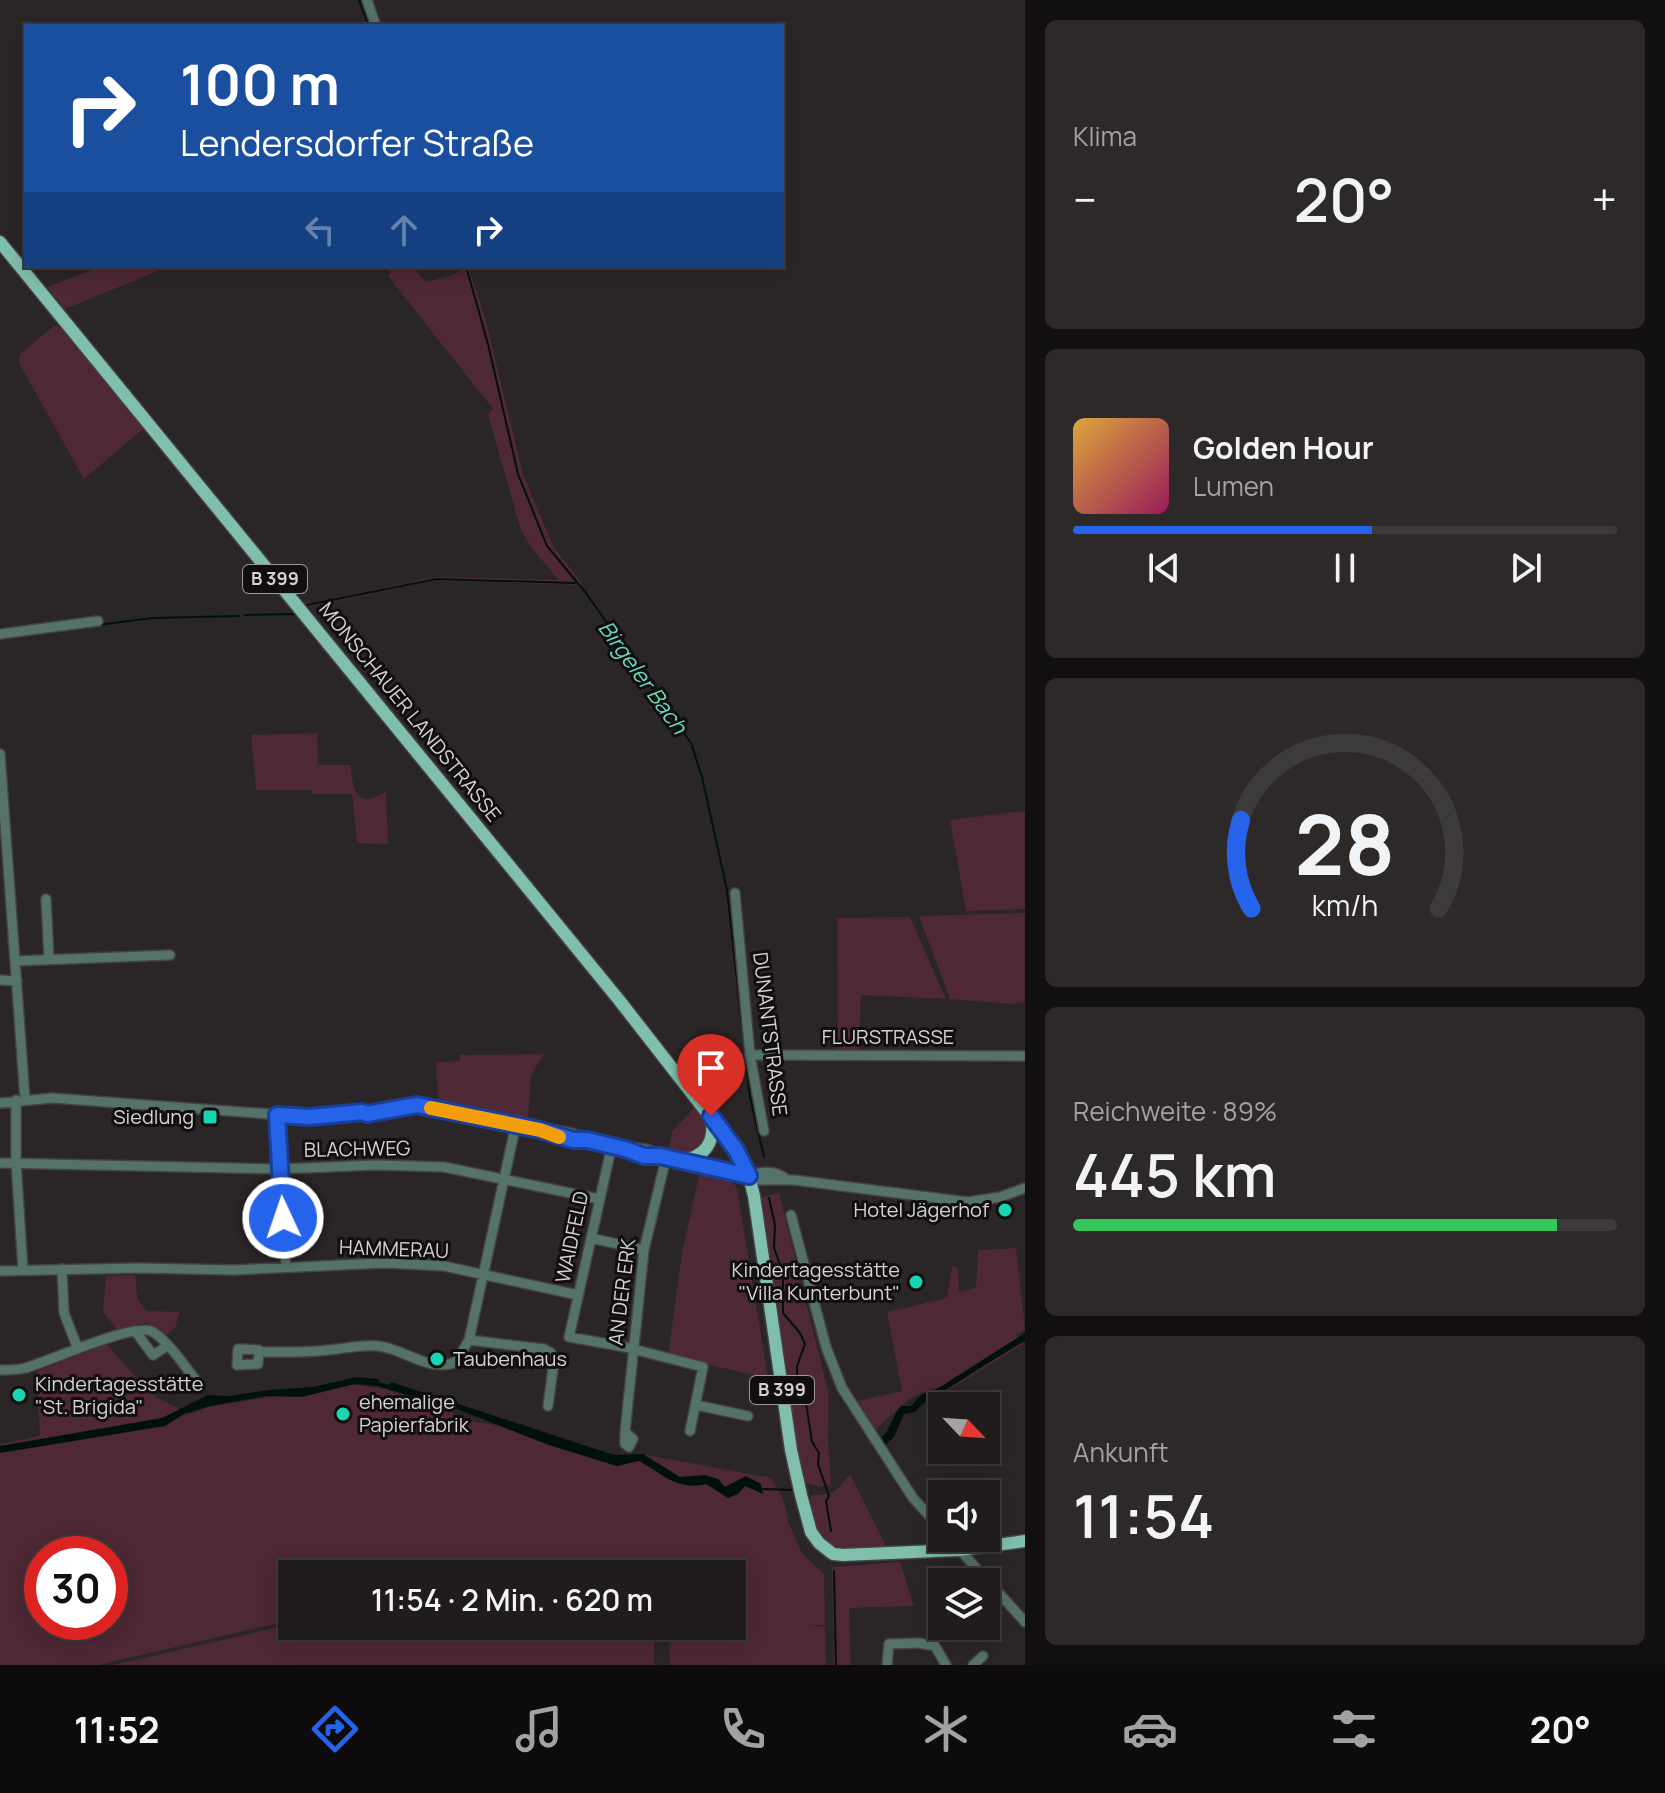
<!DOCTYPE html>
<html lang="de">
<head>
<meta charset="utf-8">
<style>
  :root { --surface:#201c1c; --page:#2d2929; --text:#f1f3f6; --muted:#a2a1a3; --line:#3d3a3b; --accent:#2563eb }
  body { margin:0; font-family:Manrope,sans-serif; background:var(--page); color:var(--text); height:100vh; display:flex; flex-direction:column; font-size:30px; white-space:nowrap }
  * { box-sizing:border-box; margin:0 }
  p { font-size:26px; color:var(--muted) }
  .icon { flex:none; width:44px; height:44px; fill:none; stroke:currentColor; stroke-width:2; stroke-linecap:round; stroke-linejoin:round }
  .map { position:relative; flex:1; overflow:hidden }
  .drawer { display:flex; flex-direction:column; gap:20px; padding:20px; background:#120f0f; width:640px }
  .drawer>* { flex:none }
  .top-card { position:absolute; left:24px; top:24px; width:760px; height:244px; border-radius:0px; box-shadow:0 4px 20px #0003,0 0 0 2px var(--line); background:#1a4fa0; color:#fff; overflow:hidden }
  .needle { width:52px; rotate:115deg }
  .fabs { position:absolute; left:928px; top:1392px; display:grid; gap:16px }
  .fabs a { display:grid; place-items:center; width:72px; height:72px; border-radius:0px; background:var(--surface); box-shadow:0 4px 20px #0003,0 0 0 2px var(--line); font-size:40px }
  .speed { position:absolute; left:24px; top:1536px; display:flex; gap:16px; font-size:40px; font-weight:700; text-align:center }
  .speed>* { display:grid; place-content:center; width:104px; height:104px; border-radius:50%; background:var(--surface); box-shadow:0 4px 20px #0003,0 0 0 2px var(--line); line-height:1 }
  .speed .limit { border:12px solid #d22; background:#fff; color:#111 }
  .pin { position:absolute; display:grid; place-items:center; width:68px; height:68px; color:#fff; margin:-82px -34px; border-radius:50% 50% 50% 0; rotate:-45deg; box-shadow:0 0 8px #0007 }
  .pin .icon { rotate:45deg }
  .me { position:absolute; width:88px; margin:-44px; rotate:357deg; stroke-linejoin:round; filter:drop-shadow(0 0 6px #0008) }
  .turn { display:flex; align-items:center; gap:28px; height:168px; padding:0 24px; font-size:36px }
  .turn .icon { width:104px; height:104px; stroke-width:2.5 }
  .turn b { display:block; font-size:56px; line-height:68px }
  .lanes { display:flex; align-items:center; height:76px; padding:0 24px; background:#0003; justify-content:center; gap:40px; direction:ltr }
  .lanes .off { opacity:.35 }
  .big { font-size:60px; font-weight:600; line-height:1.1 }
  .drawer .card { flex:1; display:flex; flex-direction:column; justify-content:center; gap:12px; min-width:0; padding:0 28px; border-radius:12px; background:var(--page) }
  .drawer .dial { align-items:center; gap:0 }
  .dial svg { height:208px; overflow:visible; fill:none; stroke:var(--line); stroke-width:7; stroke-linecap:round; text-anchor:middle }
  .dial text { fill:var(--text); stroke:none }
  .song { display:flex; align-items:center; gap:24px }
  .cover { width:96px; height:96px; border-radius:12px; background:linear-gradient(135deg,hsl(40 70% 55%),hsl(330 70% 35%)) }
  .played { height:8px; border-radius:4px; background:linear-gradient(90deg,var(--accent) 55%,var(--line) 55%) }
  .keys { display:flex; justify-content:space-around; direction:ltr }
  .heat { display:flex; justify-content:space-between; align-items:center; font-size:44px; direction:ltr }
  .charge { height:12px; border-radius:6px; background:linear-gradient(90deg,#34c759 89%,var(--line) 0) }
  .trip { position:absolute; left:278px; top:1560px; width:468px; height:80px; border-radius:0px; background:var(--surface); box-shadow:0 4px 20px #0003,0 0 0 2px var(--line); font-weight:600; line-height:80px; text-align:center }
  .tabs { display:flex; height:128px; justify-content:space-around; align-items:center; background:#0d0b0b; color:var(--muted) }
  .tabs .icon { width:56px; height:56px }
  .tabs .selected { color:var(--accent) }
  .tabs b { font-size:36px; color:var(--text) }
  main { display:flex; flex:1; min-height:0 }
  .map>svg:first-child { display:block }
  .green { fill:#4e2834; fill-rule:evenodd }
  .water { fill:#00110c }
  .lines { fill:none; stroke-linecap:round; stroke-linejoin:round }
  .stream { stroke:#00110c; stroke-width:2 }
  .minor-casing { stroke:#464142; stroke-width:12 }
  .major-casing { stroke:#464142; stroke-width:15 }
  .minor { stroke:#55726a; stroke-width:9 }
  .major { stroke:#80bfae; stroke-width:12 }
  .route-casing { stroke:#184099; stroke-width:20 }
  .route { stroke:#2563eb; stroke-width:14 }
  .slow { stroke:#f59e0b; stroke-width:14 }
  .poi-dot { fill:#18d5b2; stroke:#110e0f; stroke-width:3 }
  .labels { text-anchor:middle; stroke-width:6; stroke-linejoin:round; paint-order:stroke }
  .shield { fill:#110e0f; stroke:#9b9798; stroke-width:2 }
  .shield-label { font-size:18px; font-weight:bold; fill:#d6d2d3 }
  .street-label { font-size:20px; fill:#d6d2d3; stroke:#110e0f }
  .poi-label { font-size:20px; fill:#d6d2d3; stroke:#110e0f; text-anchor:end }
  .water-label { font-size:22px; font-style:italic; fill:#6adbbf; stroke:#110e0f }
</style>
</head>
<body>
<main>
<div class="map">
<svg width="1025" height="1665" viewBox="0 0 1025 1665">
  <rect width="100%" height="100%" fill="#2a2526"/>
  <path class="green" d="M103 266H170L65 309 47 287Z
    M386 266H412L426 282 450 276 463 270 462 266H468L486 321 523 474 553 546 583 585 436 580 309 607 304 601 311 603 435 577 559 580 533 550 521 530 488 415 493 409 388 276 391 272Z
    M54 326 65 327 144 428 84 479 19 363 20 354Z
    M317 733 318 765H351C352 789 357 811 386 791L388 844 357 843 352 794H312V790H256L251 735Z
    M1025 811V909L966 911 950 820Z
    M1025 913V1002L1012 1004 950 999 919 916Z
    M910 917 946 999 861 995 859 1051H838L837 918Z
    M544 1054 531 1075 528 1119 438 1099 436 1062 460 1061V1055Z
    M695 1107 707 1127 706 1143 690 1153 669 1149 672 1132Z
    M700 1171 731 1179 737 1188 768 1378 668 1356 682 1253Z
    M779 1193 829 1395 828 1436 831 1485 821 1487 806 1483 796 1449 762 1197Z
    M1016 1248 1025 1328V1330L1016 1335 1023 1344 936 1398 932 1388 909 1399 876 1429 857 1401 902 1391 887 1312 947 1298 952 1266 958 1268 959 1292 976 1288 978 1250Z
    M135 1275C137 1289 135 1303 148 1311L180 1312 175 1328 164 1337 146 1323 117 1329 103 1312 106 1276Z
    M107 1344 134 1375 156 1397 189 1414 209 1407 350 1384 385 1389 453 1411V1418L500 1426 549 1445 617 1466 641 1454 771 1478 783 1499 789 1524 802 1553 824 1574 825 1625H807L825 1627 826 1665H670L669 1626H732V1574H292V1620L98 1665H0V1444L40 1436 37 1371ZM42 1554H110V1622H42Z
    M850 1474 887 1548C841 1550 810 1554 811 1495 834 1495 836 1492 850 1474Z
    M900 1562 914 1606 849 1608 851 1665H834L832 1567Z
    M287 1625 304 1630 306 1626H654V1665H113Z"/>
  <path class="water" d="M1025 1333V1341C996 1357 969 1376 941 1393 930 1400 924 1401 915 1412L904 1414 894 1437 885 1445 881 1438C891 1429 892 1416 901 1406H911L921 1395 940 1387Z
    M356 1377 379 1379 378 1382 389 1385 391 1382 614 1455 643 1454 680 1477 705 1475 718 1479 725 1487 746 1476 761 1484 763 1494 745 1486 738 1494 728 1498 706 1484C677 1491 663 1474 639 1461L617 1466 549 1445 457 1409 377 1386 355 1384 302 1397 266 1396 210 1406 184 1414 165 1426 0 1453V1446L162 1418 208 1395 230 1396 268 1390 313 1387Z"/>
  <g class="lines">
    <path class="stream" d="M359 0 369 26
      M466 266 488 344 518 474 547 546 586 593 691 743 702 777 727 890 750 1097 764 1157
      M307 605 436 579 575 583
      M245 615 294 614
      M97 625 152 618 239 616
      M769 1198 775 1225 774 1248 783 1273V1313L800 1333 805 1344 797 1366V1377L804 1390 812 1442 819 1453 818 1464 829 1496 826 1501 831 1531
      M763 1489 792 1490
      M834 1571 836 1665"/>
    <defs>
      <path id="minor" d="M367 0 376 26
        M0 634 98 621
        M0 754 25 1099
        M735 893 750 1055 764 1131
        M46 899 49 959
        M15 961 170 955
        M0 980 17 981
        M750 1055 1025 1056
        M16 1100V1162L23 1270
        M0 1103 52 1098 310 1117 362 1112 367 1114
        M362 1112 392 1105H417L571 1133 625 1149C634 1146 653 1149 660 1156L760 1180H794L968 1202 1000 1197 1025 1188
        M277 1115 286 1267
        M612 1145 569 1337 625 1347 703 1367 690 1431
        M628 1152 654 1158 660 1156
        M0 1163 280 1169 376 1165 444 1167 599 1199
        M749 1176C762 1171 775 1170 786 1179
        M791 1215 826 1347 842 1388 913 1498 942 1530
        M591 1238 644 1250
        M62 1269 64 1313 78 1349
        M0 1271 138 1268 233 1270 385 1263 444 1266 578 1295
        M135 1331 153 1355 167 1346
        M469 1340 544 1349 551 1353 554 1361 548 1406
        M238 1349 259 1350 258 1364 237 1365Z
        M258 1352C281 1352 305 1353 328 1350 344 1349 361 1344 378 1346 405 1349 430 1373 456 1362L469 1340 516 1124
        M0 1370C8 1370 17 1370 25 1368 48 1362 136 1321 153 1332 171 1344 185 1367 198 1383
        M696 1405 748 1416
        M625 1432 633 1439 629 1447 625 1444V1432L644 1250 666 1158
        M949 1538 1025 1622
        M887 1665 889 1644 919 1643 935 1646 946 1665
        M973 1665 983 1656"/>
      <path id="major" d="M0 242 619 1000 736 1150 749 1176 754 1196 791 1450 801 1495 811 1532 819 1543 833 1554 843 1555 960 1550 1025 1541
        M680 1161C706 1157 716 1142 711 1116"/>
    </defs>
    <use href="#minor" class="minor-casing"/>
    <use href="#major" class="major-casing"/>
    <use href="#minor" class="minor"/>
    <use href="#major" class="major"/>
  </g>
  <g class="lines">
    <defs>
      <path id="route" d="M283 1218 277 1115 310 1117 362 1112 367 1114 417 1105 540 1130 573 1140H587L625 1149 644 1156H660L749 1176 736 1150 711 1116"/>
    </defs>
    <use href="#route" class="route-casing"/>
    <use href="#route" class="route"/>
    <path class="slow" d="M431 1108 540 1130 559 1137"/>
  </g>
  <g class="poi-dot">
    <rect x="202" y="1109" width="16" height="16" rx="4"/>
    <circle cx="1005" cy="1210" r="8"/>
    <circle cx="916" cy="1282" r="8"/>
    <circle cx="437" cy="1359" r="8"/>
    <circle cx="19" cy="1395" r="8"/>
    <circle cx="343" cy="1414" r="8"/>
  </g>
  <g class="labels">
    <g class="shield">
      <rect x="243" y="565" width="64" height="28" rx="6"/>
      <rect x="750" y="1376" width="64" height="28" rx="6"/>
    </g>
    <g class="shield-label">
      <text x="275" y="585">B 399</text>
      <text x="782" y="1396">B 399</text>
    </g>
    <g class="street-label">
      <text transform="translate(410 712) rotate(51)" y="7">MONSCHAUER LANDSTRASSE</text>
      <text transform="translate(770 1034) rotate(83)" y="7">DUNANTSTRASSE</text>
      <text x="888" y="1044">FLURSTRASSE</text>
      <text transform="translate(357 1149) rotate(-1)" y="7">BLACHWEG</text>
      <text transform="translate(572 1237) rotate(-78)" y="7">WAIDFELD</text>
      <text transform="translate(394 1249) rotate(2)" y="7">HAMMERAU</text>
      <text transform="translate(622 1292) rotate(-83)" y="7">AN DER ERK</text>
    </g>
    <g class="poi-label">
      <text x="194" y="1124">Siedlung</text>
      <text x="989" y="1217">Hotel Jägerhof</text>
      <text x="900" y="1277">Kindertagesstätte<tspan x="900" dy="23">"Villa Kunterbunt"</tspan></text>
      <text x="453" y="1366" text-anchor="start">Taubenhaus</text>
      <text x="35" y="1391" text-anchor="start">Kindertagesstätte<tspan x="35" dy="23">"St. Brigida"</tspan></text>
      <text x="359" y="1409" text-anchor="start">ehemalige<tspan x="359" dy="23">Papierfabrik</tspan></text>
    </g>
    <g class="water-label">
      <text transform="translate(643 677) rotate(54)" y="8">Birgeler Bach</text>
    </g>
  </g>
</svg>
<div class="fabs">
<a><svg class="needle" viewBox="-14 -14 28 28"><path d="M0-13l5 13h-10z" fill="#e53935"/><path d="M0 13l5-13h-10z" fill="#a2a1a3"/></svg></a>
<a><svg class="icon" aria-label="sound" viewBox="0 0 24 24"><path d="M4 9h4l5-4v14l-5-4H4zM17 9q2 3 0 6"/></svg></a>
<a><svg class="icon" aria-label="layers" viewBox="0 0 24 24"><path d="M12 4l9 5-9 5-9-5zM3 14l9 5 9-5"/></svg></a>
</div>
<div class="speed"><div class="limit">30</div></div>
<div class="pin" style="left:711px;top:1116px;background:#d93025"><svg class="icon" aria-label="arrive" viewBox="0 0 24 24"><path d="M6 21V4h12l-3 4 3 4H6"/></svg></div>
<svg class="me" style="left:283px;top:1218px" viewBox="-20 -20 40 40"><circle r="17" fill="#2563eb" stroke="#fff" stroke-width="3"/><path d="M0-11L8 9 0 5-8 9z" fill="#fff"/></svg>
<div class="trip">11:54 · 2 Min. · 620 m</div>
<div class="top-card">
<div class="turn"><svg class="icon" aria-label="right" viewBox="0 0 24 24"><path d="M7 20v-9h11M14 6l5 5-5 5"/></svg><div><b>100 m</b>Lendersdorfer Straße</div></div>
<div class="lanes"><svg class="icon off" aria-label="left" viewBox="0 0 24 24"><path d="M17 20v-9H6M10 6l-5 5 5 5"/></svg><svg class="icon off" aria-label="ahead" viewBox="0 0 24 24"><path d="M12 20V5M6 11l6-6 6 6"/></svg><svg class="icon" aria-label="right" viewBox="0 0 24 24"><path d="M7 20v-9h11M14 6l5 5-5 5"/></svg></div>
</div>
</div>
<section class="drawer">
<div class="card"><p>Klima</p>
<div class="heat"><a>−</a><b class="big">20°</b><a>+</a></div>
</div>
<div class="card">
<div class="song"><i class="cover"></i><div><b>Golden Hour</b><p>Lumen</p></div></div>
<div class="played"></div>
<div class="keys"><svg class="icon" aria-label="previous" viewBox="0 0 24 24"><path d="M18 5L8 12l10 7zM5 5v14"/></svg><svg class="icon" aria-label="pause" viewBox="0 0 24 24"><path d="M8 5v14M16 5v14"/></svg><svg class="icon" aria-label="next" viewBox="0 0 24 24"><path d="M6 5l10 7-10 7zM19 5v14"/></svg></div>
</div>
<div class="card dial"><svg viewBox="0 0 100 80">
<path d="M14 69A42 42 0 1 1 86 69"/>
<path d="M14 69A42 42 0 0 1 10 35" stroke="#2563eb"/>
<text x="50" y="56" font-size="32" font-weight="700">28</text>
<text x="50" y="72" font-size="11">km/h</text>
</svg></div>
<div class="card"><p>Reichweite · 89%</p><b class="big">445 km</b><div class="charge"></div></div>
<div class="card"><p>Ankunft</p><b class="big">11:54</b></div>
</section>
</main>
<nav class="tabs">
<b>11:52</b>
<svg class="icon selected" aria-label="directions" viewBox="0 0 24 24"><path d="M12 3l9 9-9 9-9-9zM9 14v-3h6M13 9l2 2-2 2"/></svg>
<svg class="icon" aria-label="music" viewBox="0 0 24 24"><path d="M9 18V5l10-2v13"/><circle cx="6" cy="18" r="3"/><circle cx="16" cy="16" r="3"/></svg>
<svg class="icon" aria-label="phone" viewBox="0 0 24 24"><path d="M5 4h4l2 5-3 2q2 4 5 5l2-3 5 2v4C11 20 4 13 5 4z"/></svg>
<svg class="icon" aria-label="climate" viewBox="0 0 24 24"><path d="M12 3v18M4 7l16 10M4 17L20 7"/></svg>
<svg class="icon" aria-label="car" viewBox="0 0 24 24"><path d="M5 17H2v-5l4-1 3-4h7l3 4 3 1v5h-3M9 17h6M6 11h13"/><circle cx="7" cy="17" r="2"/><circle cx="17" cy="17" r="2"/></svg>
<svg class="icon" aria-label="filters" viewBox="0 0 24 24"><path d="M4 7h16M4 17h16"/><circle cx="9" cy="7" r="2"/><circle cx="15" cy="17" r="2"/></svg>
<b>20°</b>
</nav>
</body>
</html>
